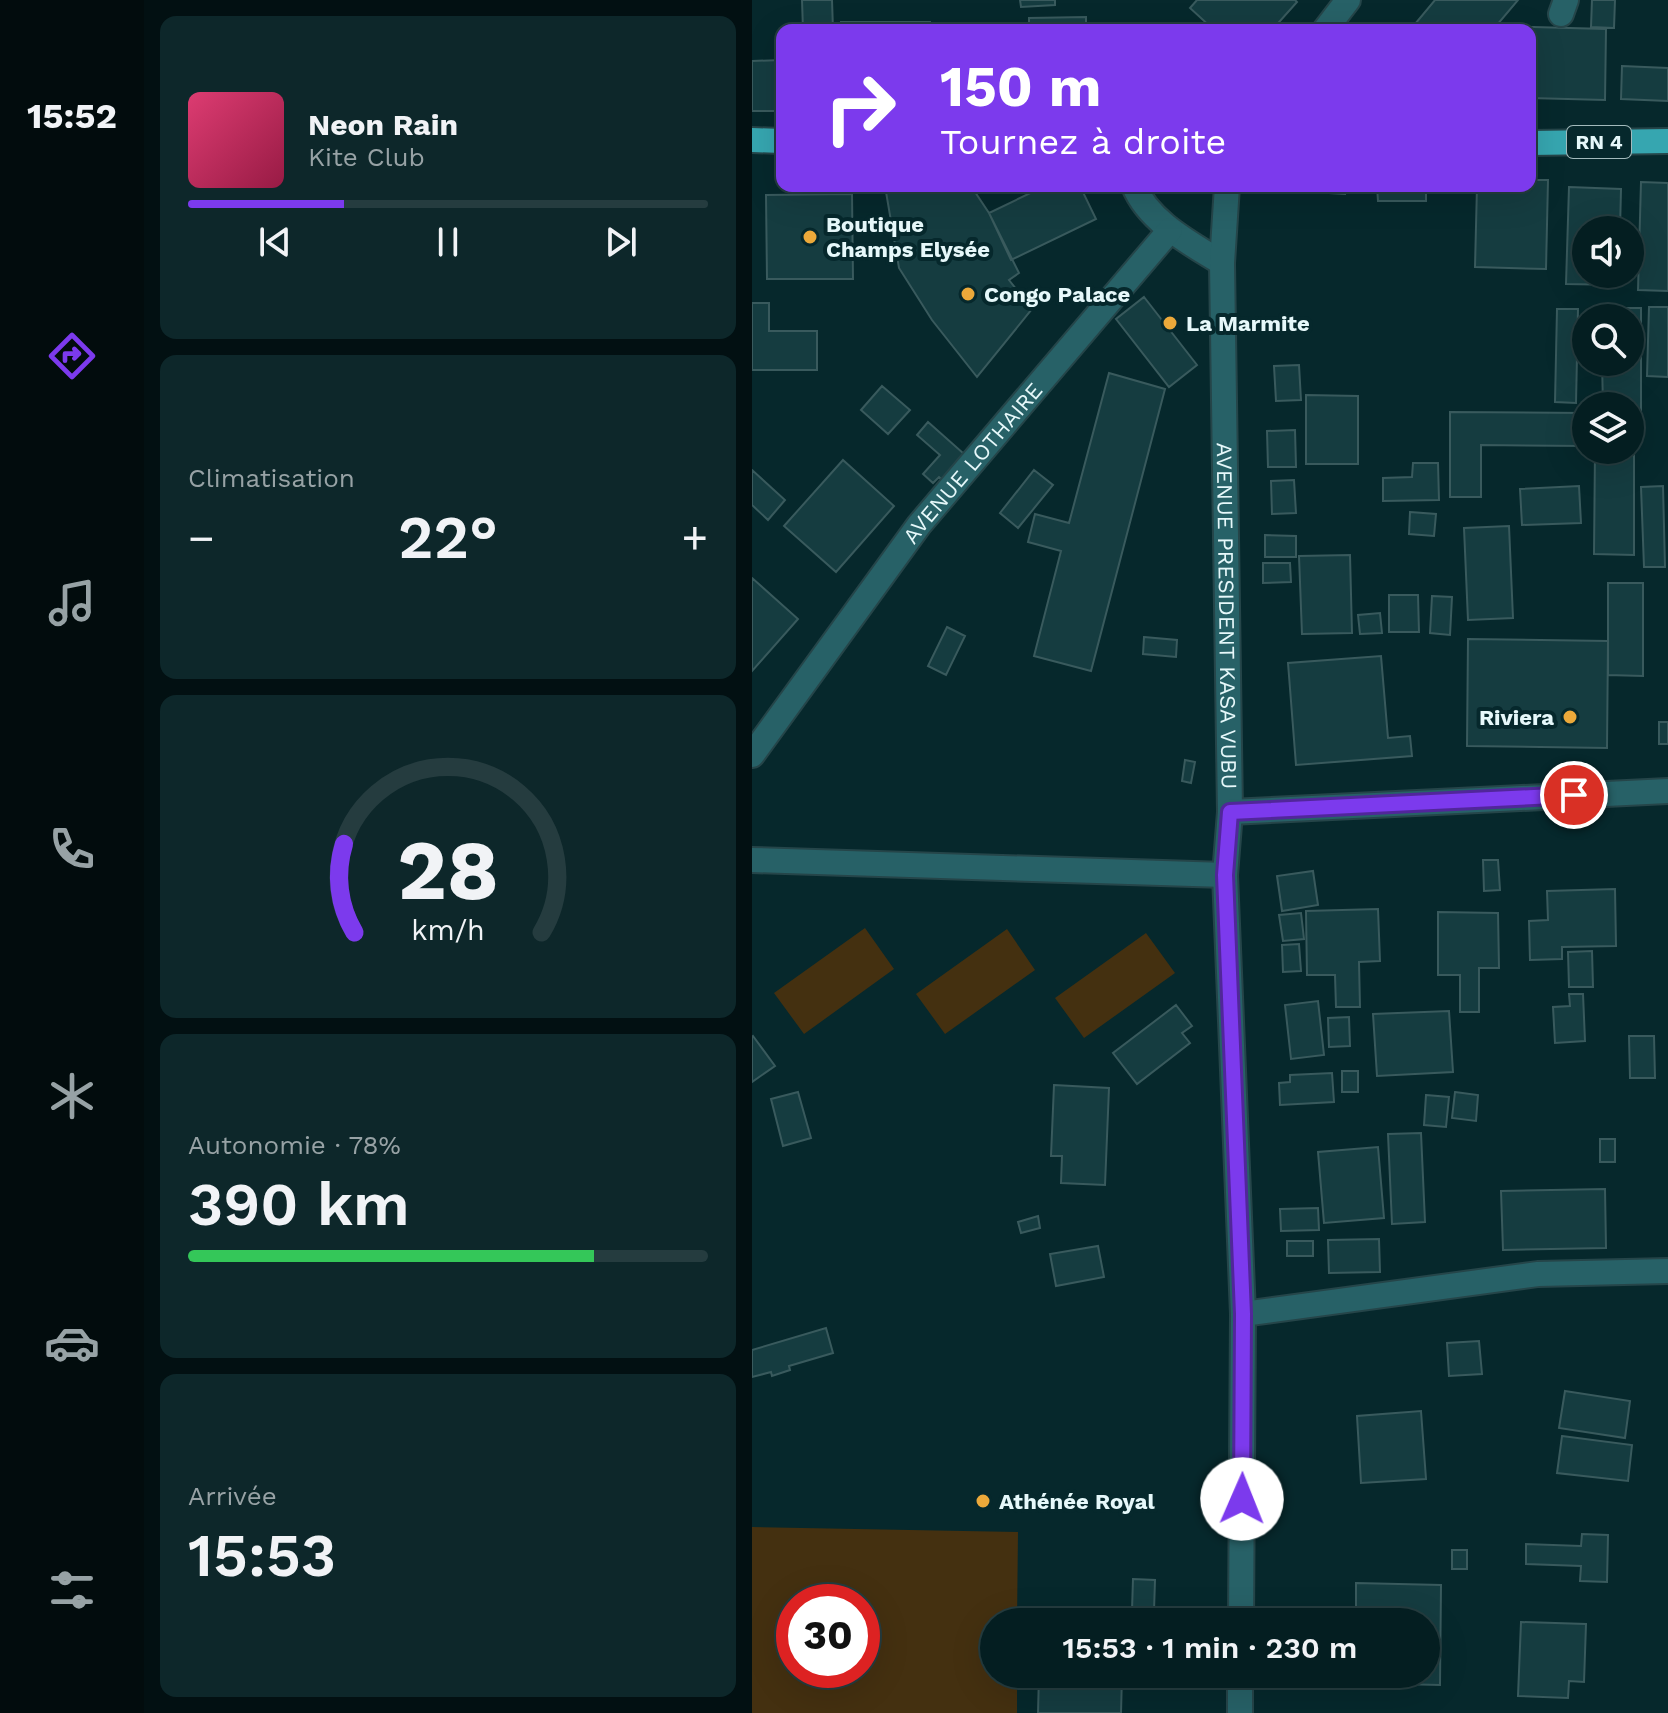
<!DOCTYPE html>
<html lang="fr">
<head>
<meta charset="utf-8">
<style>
  :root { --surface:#041e21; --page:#0d272a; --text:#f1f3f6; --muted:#97a2a5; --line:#253c3f; --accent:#7c3aed }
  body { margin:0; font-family:"Work Sans",sans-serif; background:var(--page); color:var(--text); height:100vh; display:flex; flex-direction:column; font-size:30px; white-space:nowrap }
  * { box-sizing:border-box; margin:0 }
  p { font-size:26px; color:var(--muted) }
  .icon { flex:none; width:44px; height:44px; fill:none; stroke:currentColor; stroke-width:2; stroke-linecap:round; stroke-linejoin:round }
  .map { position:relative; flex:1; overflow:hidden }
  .panel { display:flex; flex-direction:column; gap:16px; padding:16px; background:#021012; width:608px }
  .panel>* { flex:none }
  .top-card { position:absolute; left:24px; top:24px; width:760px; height:168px; border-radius:16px; box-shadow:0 8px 32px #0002,0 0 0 2px var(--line); background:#7c3aed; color:#fff; overflow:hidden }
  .buttons { position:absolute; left:820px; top:216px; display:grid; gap:16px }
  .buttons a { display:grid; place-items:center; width:72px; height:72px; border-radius:50%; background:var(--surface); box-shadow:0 8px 32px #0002,0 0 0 2px var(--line); font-size:40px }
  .speed { position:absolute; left:24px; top:1584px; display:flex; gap:16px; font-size:40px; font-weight:700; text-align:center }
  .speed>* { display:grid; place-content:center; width:104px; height:104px; border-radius:50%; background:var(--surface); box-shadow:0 8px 32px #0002,0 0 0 2px var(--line); line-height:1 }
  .speed .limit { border:12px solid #d22; background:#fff; color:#111 }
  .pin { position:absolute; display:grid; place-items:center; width:68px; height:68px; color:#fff; margin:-34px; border:4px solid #fff; border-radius:50%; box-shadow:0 2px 8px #0007 }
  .me { position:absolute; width:88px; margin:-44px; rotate:1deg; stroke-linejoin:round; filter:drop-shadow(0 0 6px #0008) }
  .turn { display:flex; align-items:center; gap:28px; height:168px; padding:0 32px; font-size:36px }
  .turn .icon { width:104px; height:104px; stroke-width:2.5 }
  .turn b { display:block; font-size:56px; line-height:68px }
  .big { font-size:60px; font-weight:600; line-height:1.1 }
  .panel .tile { flex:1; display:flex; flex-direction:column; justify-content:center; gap:12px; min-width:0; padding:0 28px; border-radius:16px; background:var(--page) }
  .panel .dial { align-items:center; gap:0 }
  .dial svg { height:208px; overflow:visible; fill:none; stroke:var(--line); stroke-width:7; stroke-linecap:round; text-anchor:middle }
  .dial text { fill:var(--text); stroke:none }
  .song { display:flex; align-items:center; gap:24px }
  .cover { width:96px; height:96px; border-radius:12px; background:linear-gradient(135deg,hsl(340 70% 55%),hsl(340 70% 35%)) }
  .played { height:8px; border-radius:4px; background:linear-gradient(90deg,var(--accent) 30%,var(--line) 30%) }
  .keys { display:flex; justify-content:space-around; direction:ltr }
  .heat { display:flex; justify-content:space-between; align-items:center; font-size:44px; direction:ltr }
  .charge { height:12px; border-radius:6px; background:linear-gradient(90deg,#34c759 78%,var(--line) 0) }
  .trip { position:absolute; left:228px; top:1608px; width:460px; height:80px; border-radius:40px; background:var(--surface); box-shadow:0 8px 32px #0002,0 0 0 2px var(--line); font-weight:600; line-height:80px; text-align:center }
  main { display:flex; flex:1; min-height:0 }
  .menu { display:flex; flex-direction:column; width:144px; justify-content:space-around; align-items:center; background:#020c0d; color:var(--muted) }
  .menu .icon { width:56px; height:56px }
  .menu .active { color:var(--accent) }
  .menu b { font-size:36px; color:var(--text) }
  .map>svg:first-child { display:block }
  .green { fill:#443010; fill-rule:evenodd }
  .building { fill:#153c40; stroke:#395a5d; stroke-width:2 }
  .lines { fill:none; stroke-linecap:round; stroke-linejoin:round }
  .minor-casing { stroke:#254549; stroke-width:28 }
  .trunk-casing { stroke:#254549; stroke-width:28 }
  .minor { stroke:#276167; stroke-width:24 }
  .trunk { stroke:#36a6b0; stroke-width:24 }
  .route-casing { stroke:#51269a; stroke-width:20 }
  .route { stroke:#7c3aed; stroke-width:14 }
  .poi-dot { fill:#eca93a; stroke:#06282c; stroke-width:3 }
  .labels { text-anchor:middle; stroke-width:8; stroke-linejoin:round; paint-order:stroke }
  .shield { fill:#06282c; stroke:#a3babc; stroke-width:2 }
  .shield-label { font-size:20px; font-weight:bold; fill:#e6f8fa }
  .poi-label { font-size:22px; font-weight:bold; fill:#e6f8fa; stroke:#06282c; text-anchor:start }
  .street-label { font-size:22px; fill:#e6f8fa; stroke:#06282c }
</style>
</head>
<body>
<main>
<nav class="menu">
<b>15:52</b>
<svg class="icon active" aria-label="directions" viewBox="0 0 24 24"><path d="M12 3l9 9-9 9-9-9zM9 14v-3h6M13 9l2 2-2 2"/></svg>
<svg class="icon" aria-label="music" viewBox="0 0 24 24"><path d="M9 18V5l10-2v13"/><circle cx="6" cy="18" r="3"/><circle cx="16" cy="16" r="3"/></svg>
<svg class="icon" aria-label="phone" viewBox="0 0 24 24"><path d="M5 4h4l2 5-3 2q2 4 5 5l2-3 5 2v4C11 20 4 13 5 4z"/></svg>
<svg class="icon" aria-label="climate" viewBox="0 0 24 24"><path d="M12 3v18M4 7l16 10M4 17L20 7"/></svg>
<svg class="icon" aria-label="car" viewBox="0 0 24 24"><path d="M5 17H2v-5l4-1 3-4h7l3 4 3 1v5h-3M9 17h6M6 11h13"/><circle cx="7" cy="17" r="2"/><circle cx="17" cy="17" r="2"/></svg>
<svg class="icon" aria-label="filters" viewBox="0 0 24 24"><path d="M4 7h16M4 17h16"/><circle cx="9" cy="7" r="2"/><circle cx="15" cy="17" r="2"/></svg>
</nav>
<section class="panel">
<div class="tile">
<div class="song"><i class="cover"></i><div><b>Neon Rain</b><p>Kite Club</p></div></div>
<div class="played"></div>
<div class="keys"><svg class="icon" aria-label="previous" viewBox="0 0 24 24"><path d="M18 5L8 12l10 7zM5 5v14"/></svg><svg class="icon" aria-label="pause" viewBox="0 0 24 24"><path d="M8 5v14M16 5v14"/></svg><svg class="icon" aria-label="next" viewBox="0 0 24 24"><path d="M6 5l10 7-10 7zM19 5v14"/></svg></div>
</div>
<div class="tile"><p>Climatisation</p>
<div class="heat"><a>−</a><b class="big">22°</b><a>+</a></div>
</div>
<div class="tile dial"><svg viewBox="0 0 100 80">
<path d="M14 69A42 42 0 1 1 86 69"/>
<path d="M14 69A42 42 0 0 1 10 35" stroke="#7c3aed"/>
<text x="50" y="56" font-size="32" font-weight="700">28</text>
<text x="50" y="72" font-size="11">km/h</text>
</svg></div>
<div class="tile"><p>Autonomie · 78%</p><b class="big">390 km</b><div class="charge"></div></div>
<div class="tile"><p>Arrivée</p><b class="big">15:53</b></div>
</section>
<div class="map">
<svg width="916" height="1713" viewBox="0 0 916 1713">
  <rect width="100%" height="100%" fill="#06282c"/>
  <path class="green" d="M113 928 142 969 52 1034 22 993Z
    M255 929 283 970 193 1034 164 994Z
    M394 933 423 973 332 1038 303 998Z
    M0 1527 266 1532 265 1622H242V1674H265V1713H0ZM42 1602H110V1670H42Z"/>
  <path class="building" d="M50 0H80L81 30H51Z
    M268 0H303V5L269 7Z
    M445 0H543L545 2 520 30H462L438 8Z
    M683 0H766L744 26 854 29 853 100 778 98V30H658Z
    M840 0H863L862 28 839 27Z
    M334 17V30H277V18Z
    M89 22H178V30H89Z
    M262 27V30H195V28Z
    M30 60V111H0V61Z
    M870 66 916 68V101L869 99Z
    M778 180H796L794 269 723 267 725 186H778Z
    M889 182 916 183V291L886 290Z
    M133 186H219L237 213 267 273 257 280 280 309 225 377 180 320 147 268Z
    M293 186H328L344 219 259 260 237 213Z
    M561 186H593V194L560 192Z
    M625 186H674V201H626Z
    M817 187 869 189 868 230H834V274H867V285L814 284Z
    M100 194 101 279H15L14 195Z
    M392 297 445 365 417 387 364 319Z
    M0 303H17V331H65V370H0Z
    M897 307H916V377L895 376Z
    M850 308H889V412H878V406H851L850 362H878V318H850Z
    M805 309H826L824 403 803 402Z
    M547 365 549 400 524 401 522 366Z
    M357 373 413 389 339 671 282 656 309 551 276 542 283 514 317 523Z
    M130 386 158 410 136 434 109 410Z
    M554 395 606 396V464H554Z
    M698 412 834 413V446L729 445V497H698Z
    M878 414H882V555L842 554 843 450H878Z
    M176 422 220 461 198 486 187 477 181 483 171 474 188 455 165 435Z
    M543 430 544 467H516L515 431Z
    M91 460 142 506 84 572 32 526Z
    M661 463H686L687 500 631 501V478L660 477Z
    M0 470 33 500 16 520 0 505Z
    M282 470 301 485 266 528 248 513Z
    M542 480 544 513 520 514 519 481Z
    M827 486 829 523 770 525 768 489Z
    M911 486 913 567H892L889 487Z
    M658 512 684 514 682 536 657 534Z
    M757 526 761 618 716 620 712 528Z
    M513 535 544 536V557H513Z
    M598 555 600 633 550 634 547 556Z
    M511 563H538L539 582 511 583Z
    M0 578 46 619 0 671Z
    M856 583H891V676L856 675Z
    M637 595H666L667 632H637Z
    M680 596 700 597 698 635 678 633Z
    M628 613 630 633 608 634 606 615Z
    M195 627 213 636 194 675 176 666Z
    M392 637 425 640 424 657 391 654Z
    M716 639 856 641 855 748 715 746Z
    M629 656 636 738 658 736 660 756 544 765 536 663Z
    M907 722H916V744H907Z
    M433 760 443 762 439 783 430 781Z
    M731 860H746L748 890 732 891Z
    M561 871 566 905 530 911 525 876Z
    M863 889 864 946 810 947V959L778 960 777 921 796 920 795 891Z
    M626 909 628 961 607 962 608 1007H584L583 975H555L554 911Z
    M686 912 746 913 747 968H727V1012H708V975H686Z
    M549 913 552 939 531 941 527 915Z
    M547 944 549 971 531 972 530 945Z
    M840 951 841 987H817L816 952Z
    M817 994H831L833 1041 803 1043 801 1007 818 1006Z
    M566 1001 572 1055 539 1059 533 1005Z
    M424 1005 440 1026 430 1033 438 1043 385 1084 361 1053Z
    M697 1011 701 1072 625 1076 621 1014Z
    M597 1017 598 1046 577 1047 576 1018Z
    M1 1036 23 1066 0 1082V1037Z
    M877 1036H902L903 1078H878Z
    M590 1071H606V1092H590Z
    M580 1073 582 1102 528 1105 527 1083 538 1082V1075Z
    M302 1085 357 1088 353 1185 309 1183 310 1156H299Z
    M46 1092 59 1138 31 1146 19 1099Z
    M703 1092 726 1095 724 1121 700 1118Z
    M674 1095 697 1097 694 1127 672 1125Z
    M669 1133 673 1222 640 1224 636 1134Z
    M848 1139H863V1162H848Z
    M626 1147 632 1218 572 1223 566 1152Z
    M853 1189 854 1248 751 1250 749 1191Z
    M566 1208 567 1230 529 1231 528 1209Z
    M286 1216 288 1228 269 1233 266 1222Z
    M627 1239 628 1272 577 1273 576 1240Z
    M535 1241H561V1256H535Z
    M346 1246 352 1277 304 1286 298 1254Z
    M74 1328 81 1353 37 1366 38 1370 20 1376 19 1372 0 1377V1350Z
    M727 1341 730 1374 697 1376 695 1343Z
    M813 1391 878 1401 873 1438 807 1428Z
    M669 1411 674 1479 609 1483 605 1416Z
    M810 1436 880 1445 876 1481 805 1473Z
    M830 1534 856 1535 855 1582 828 1581 829 1566 774 1564V1544L829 1546Z
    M700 1550H715V1569H700Z
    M381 1579 403 1580 402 1611 380 1610Z
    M604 1583 689 1585 688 1685 602 1683 603 1674H674V1622L604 1621Z
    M769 1622 834 1624 832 1682 817 1681 816 1698 766 1696Z
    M287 1674 370 1675 369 1713H286Z
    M423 1674H443L442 1683 423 1682Z"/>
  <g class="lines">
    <defs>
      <g id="minor">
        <path d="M809 14 814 0"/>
        <path d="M573 30 596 0"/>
        <path d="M382 186C397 222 438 243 470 263"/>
        <path id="s1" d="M475 186 470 263 478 812 473 875 491 1314 489 1622"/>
        <path id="s2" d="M0 755 167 525 418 230"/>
        <path d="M478 812 916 791"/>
        <path d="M0 860 473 875"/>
        <path d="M491 1314 786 1274 916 1271"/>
        <path d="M488 1713V1674"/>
      </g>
      <path id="trunk" d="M0 140 30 141
        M778 143 916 141"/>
    </defs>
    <use href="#minor" class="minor-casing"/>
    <use href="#trunk" class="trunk-casing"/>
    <use href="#minor" class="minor"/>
    <use href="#trunk" class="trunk"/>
  </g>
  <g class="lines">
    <defs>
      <path id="route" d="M490 1499 491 1314 473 875 478 812 822 795"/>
    </defs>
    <use href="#route" class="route-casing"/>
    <use href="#route" class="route"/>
  </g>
  <g class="poi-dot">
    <circle cx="58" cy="237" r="8"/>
    <circle cx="216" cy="294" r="8"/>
    <circle cx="418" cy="323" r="8"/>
    <circle cx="818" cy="717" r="8"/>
    <circle cx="231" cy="1501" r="8"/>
  </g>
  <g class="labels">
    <rect class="shield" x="815" y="126" width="64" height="32" rx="6"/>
    <g class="shield-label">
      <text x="847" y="149">RN 4</text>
    </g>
    <g class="poi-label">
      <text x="74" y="232">Boutique<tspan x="74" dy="25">Champs Elysée</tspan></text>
      <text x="232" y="302">Congo Palace</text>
      <text x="434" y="331">La Marmite</text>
      <text x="802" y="725" text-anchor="end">Riviera</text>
      <text x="247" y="1509">Athénée Royal</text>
    </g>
    <g class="street-label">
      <text dy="8" stroke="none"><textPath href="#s2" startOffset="366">AVENUE LOTHAIRE</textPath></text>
      <text dy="8" stroke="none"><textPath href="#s1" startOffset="430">AVENUE PRESIDENT KASA VUBU</textPath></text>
    </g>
  </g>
</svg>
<div class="buttons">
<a><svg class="icon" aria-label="sound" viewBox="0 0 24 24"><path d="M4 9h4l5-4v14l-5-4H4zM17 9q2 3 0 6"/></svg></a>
<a><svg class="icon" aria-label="search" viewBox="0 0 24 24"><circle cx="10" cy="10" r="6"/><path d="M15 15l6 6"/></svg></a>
<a><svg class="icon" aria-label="layers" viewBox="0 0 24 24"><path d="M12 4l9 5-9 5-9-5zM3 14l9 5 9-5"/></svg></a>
</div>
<div class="speed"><div class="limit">30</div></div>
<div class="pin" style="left:822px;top:795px;background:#d93025"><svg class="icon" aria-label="arrive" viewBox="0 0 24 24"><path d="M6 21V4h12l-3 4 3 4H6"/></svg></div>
<svg class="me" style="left:490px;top:1499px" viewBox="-20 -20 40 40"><circle r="19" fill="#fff"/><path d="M0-13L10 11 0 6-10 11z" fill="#7c3aed"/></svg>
<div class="trip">15:53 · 1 min · 230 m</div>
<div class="top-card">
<div class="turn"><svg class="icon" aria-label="right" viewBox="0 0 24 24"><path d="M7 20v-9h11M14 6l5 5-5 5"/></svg><div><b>150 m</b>Tournez à droite</div></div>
</div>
</div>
</main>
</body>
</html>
